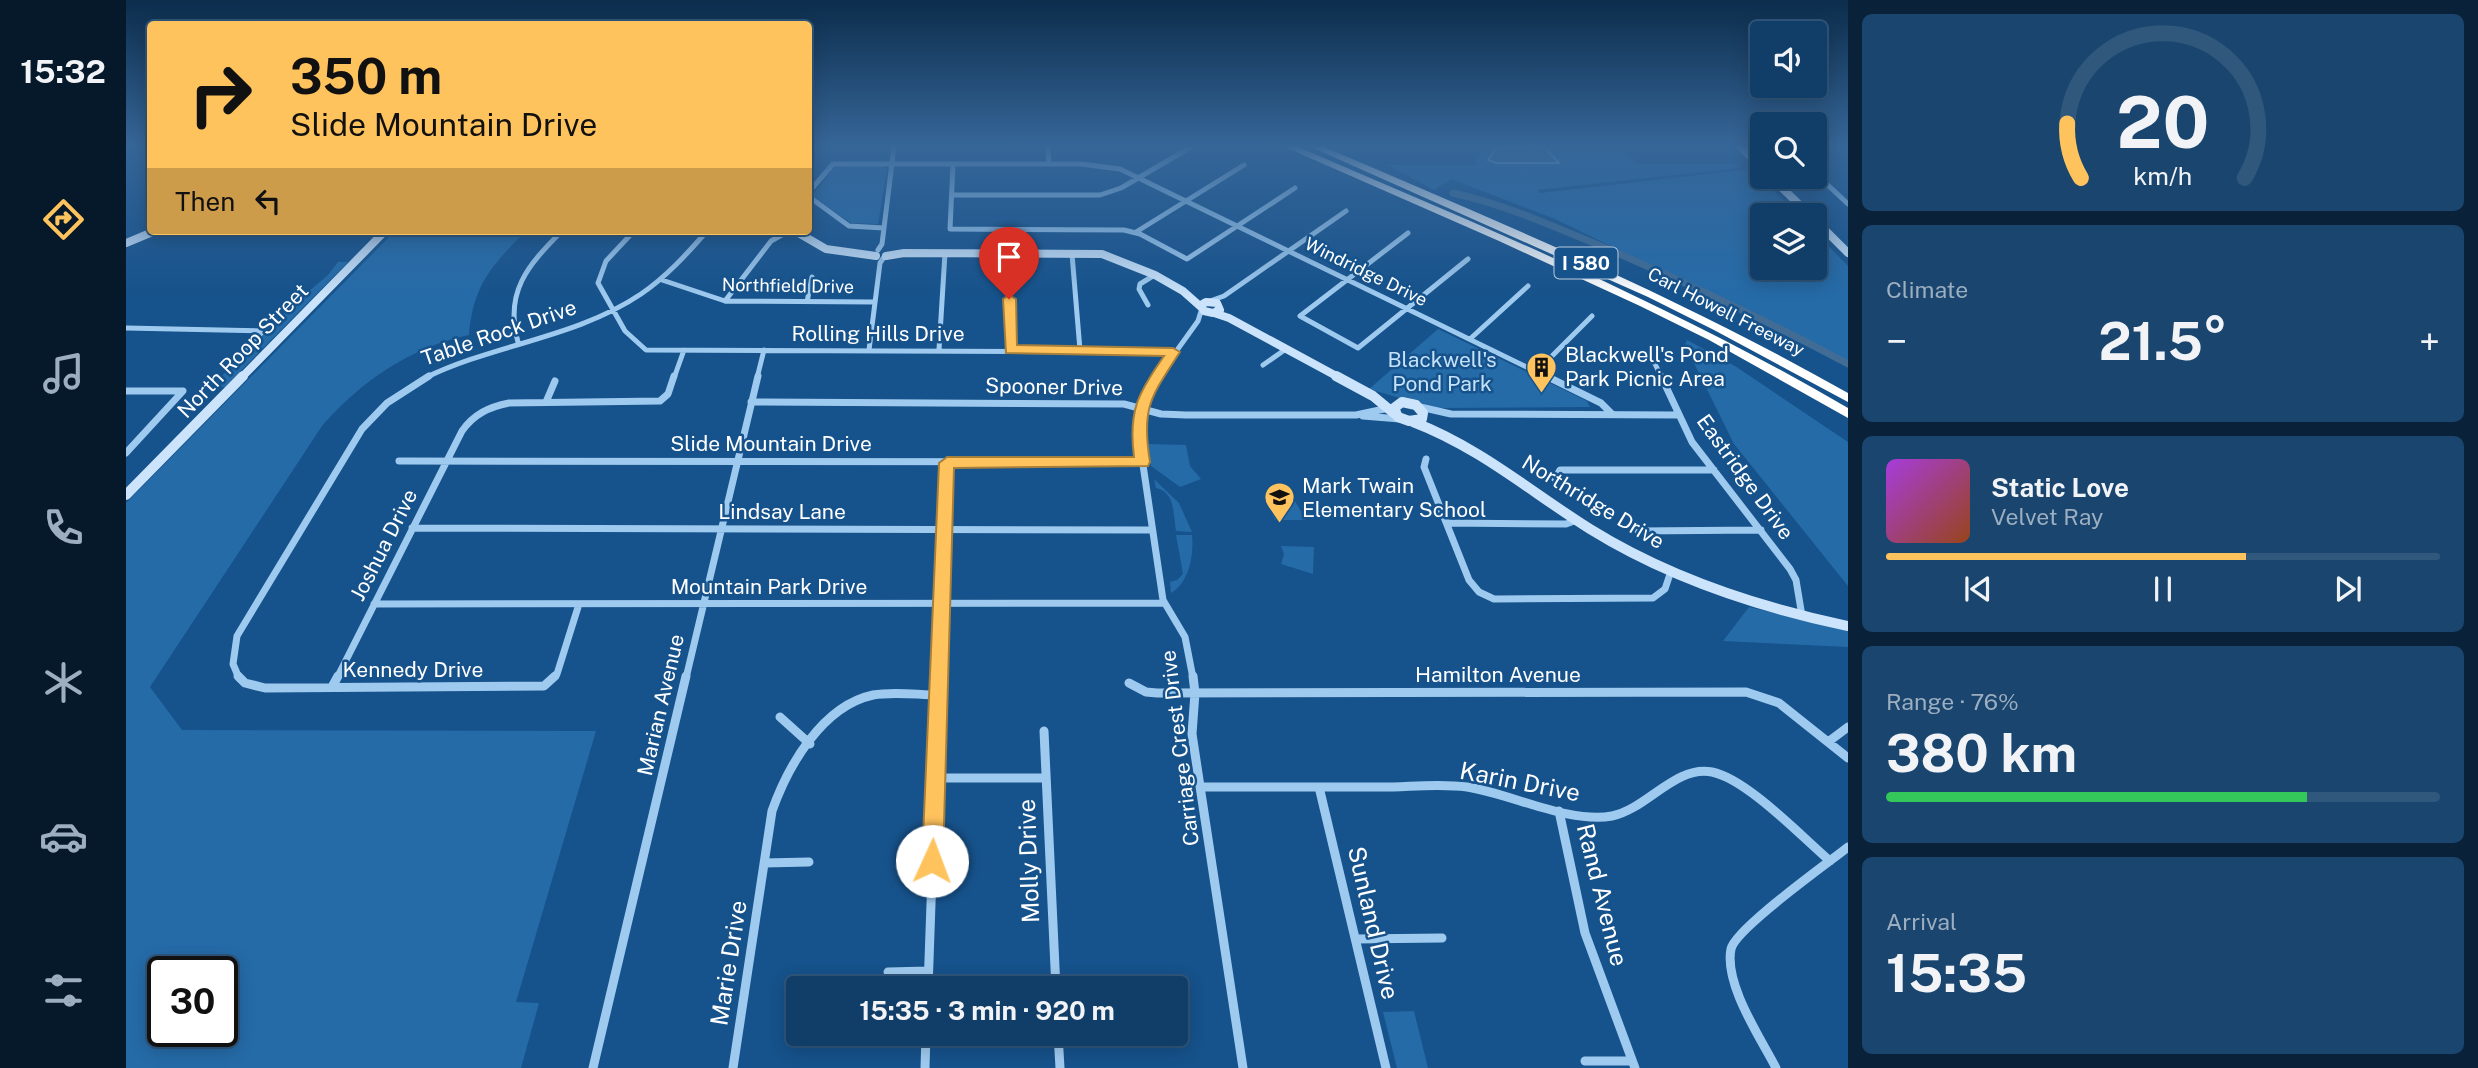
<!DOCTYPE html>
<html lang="en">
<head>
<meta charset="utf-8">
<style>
  :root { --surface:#103e68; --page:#19456e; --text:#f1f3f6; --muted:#9caec0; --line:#30577c; --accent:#ffc35d }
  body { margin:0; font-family:"Public Sans",sans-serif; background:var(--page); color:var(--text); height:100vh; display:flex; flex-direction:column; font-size:26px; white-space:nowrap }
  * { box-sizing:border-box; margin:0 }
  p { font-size:23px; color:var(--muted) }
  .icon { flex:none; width:38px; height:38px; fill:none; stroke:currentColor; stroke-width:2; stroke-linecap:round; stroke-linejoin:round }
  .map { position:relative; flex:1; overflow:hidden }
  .sheet { display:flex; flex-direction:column; gap:14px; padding:14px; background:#092239; width:630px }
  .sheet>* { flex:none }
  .guide { position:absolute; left:21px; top:21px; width:665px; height:214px; border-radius:7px; box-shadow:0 4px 18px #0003,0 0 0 2px var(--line); background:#ffc35d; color:#111; overflow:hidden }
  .buttons { position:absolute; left:1624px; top:21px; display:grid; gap:14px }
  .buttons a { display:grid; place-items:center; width:77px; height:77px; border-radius:7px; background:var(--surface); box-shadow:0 4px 18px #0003,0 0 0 2px var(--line); font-size:35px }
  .speed { position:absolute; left:21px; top:956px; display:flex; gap:14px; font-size:35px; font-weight:700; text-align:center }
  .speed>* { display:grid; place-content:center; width:91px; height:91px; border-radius:50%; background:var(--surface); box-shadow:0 4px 18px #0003,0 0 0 2px var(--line); line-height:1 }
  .speed .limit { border:4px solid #111; border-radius:10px; background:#fff; color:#111 }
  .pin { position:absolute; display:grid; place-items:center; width:60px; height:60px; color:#fff; margin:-72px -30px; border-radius:50% 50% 50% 0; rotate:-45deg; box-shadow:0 0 7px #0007 }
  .pin .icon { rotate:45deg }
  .me { position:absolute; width:77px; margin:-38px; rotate:2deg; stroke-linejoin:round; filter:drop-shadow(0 0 5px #0008) }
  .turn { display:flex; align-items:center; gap:24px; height:147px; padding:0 28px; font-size:32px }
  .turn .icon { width:91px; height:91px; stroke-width:2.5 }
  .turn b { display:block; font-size:49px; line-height:60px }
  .then { display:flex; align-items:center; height:66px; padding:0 28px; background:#0003; gap:14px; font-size:26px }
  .big { font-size:52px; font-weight:700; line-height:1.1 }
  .sheet .widget { flex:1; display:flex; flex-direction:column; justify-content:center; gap:10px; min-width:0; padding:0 24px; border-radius:10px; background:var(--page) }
  .sheet .dial { align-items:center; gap:0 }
  .dial svg { height:182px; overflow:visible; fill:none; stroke:var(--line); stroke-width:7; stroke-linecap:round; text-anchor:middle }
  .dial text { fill:var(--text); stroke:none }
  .song { display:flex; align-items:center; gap:21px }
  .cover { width:84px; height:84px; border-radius:10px; background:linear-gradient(135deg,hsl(280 70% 55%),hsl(20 70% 35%)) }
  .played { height:7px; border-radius:4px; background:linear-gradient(90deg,var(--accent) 65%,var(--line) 65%) }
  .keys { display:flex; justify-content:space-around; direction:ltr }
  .heat { display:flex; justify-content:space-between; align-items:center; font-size:38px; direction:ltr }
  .charge { height:10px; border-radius:5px; background:linear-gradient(90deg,#34c759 76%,var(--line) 0) }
  .trip { position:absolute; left:660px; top:976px; width:402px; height:70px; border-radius:7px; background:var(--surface); box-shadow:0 4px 18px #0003,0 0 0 2px var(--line); font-weight:700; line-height:70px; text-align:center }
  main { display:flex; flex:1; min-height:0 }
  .tab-bar { display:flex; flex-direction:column; width:126px; justify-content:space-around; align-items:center; background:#06192a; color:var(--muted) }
  .tab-bar .icon { width:49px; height:49px }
  .tab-bar .selected { color:var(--accent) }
  .tab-bar b { font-size:32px; color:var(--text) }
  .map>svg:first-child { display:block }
  .green { fill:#256ba8; fill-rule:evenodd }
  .water { fill:#406c95; stroke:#91c6f2; stroke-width:2 }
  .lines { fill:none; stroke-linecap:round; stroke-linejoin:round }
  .canal { stroke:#406c95; stroke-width:7 }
  .street-far2 { stroke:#9fcaef; stroke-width:5 }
  .street-far1 { stroke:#9fcaef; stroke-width:7 }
  .street { stroke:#9fcaef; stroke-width:9 }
  .secondary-far1 { stroke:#cce4fb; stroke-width:8 }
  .secondary { stroke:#cce4fb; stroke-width:10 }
  .highway { fill:#fff; fill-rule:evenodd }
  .route { fill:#ffc35d; stroke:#a67f3c; stroke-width:2 }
  .labels { text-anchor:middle; stroke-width:5; stroke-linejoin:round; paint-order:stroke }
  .far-street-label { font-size:18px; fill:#fff; stroke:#16528b }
  .shield { fill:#16528b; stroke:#b9cbdc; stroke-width:2 }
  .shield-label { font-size:19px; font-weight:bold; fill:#fff }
  .street-label { font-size:21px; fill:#fff; stroke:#16528b }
  .poi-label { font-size:21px; fill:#fff; stroke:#16528b; text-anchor:start }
  .park-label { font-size:21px; fill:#c5e2fb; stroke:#16528b }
  .near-street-label { font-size:24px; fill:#fff; stroke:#16528b }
</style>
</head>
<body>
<main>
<nav class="tab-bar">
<b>15:32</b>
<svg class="icon selected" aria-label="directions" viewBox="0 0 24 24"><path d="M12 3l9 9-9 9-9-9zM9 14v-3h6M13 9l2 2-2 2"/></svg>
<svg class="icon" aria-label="music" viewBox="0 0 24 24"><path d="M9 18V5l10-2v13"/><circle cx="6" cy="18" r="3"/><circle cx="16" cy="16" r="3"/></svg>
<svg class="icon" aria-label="phone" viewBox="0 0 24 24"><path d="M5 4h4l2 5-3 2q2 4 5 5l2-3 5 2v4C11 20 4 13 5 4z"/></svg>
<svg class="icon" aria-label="climate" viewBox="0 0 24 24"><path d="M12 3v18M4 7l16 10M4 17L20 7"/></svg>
<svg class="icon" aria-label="car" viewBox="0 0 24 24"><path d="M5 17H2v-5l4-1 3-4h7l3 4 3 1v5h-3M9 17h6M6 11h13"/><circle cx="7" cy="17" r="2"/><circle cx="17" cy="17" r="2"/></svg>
<svg class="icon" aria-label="filters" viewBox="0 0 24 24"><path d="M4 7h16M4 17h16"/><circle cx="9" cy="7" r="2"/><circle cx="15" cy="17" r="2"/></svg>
</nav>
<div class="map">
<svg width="1722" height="1068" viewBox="0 0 1722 1068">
  <rect width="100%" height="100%" fill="#16528b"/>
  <path class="green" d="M1350 147H1372L1364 157 1419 148 1408 147H1498L1511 164H1611L1613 168 1411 190 1414 193 1626 169 1672 215H1636V268H1689V232L1722 266V361L1429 219 1325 179 1308 190 1262 165H1351L1349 160 1354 154Z
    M756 166 761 169 752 224 725 223 686 196 708 167Z
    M269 231H400C366 265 347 285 343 335 285 347 234 382 196 426L24 687 56 730 470 731 390 1002 413 1003 395 1068H0V503ZM37 971H96V1031H37Z
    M212 262H222L99 387H85L157 313 202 275Z
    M1312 329 1461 401 1464 407 1308 408 1243 389Z
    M1561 340 1609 366 1722 442V586L1608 444 1559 345Z
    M1022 444 1060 445 1064 466 1075 479 1054 487 1025 466Z
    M1028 479 1053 503 1066 532 1050 531C1047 513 1049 492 1030 488Z
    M1166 496 1180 520H1149L1141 504Z
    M1050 535H1066C1068 555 1063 583 1045 593L1044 582 1051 580 1057 574Z
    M1155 546 1188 547 1187 574 1155 564 1158 554Z
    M1623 607 1722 631V647L1597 641Z
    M1288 1011 1302 1068H1271L1257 1012Z"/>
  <path class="water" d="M1408 147 1419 148 1433 163H1371L1362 160 1371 148Z"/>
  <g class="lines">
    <path class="canal" d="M1327 193C1381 205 1431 228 1482 249 1563 284 1644 322 1722 364"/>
    <path class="street-far2" d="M922 147 923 164
      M827 164 824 229 998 230 1014 234 1061 259 1169 188
      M1689 173 1722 204
      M682 193 707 164H955L994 169 1423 378
      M826 195H974L995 188 1065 147
      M682 196 723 226 758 228
      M508 231 480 261 472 283 499 331 520 350 1047 352
      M1010 232 1118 165
      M1282 233 1174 316 1232 348 1342 259
      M752 250 756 244 768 147
      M882 253 884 350
      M946 254 954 350
      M536 280 599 301 749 302
      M599 301 645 241 663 231
      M1084 301 1098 296 1220 211
      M681 302 686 277
      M1022 305 1013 289 1014 284 1027 276
      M0 328 137 331 120 350
      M1344 339 1402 286
      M392 342C378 292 402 265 436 231
      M743 350 754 263 758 257
      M813 350 819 253
      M1527 360 1536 378
      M1137 365 1160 349
      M1411 371 1466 316
      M299 378C368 344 450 338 515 294 540 277 561 254 581 231
      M548 378 558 350
      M631 378 638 350
      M1031 378 1072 321 1076 308"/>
    <path class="street-far1" d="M1032 376 1020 400 1012 431 1037 600 1059 637 1067 678
      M1420 376 1475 403 1486 414
      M1535 376 1566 442 1664 569 1670 580 1676 616
      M0 391H57L0 453
      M420 402 429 381
      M625 402 998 404 1035 414 1060 415H1230L1263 408
      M1294 407 1325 414 1552 415
      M1237 416 1274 419
      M1300 459 1298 467 1343 580 1353 592 1368 599 1527 598 1539 589 1545 571
      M273 461 1016 462
      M1429 479 1434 470H1588
      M1321 523 1440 524 1451 520
      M286 528 1026 530
      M1512 531 1635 530
      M248 604 1038 603
      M113 678 107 664 111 636 236 429 261 403 303 376
      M211 678 336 431C348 414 363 407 383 403L534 401 542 394 548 376
      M427 678 431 674 453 604
      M560 678 632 376
      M813 678 821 463"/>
    <path class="street" d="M112 676 119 683 139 688 418 686 429 676
      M1067 676 1069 693 1066 734 1117 1068
      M1003 683 1020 692 1031 693 1620 692 1653 703 1722 758
      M206 687 212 676
      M654 717 684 744
      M918 731 930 989
      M1702 742 1722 727
      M810 778H920
      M1075 787C1135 787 1195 787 1256 787 1283 787 1314 783 1341 787 1383 793 1443 824 1486 816 1521 809 1549 765 1586 772 1621 779 1676 837 1704 861
      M1193 787 1260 1068
      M1433 811 1459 933 1509 1068
      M638 863 683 862
      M1230 939 1316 938
      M762 972 802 971
      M802 989 813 676
      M932 1034 934 1068
      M1459 1061H1506
      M467 1068 560 676
      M607 1068 646 811C662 766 696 706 747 695 768 691 792 695 813 695
      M799 1068 800 1034
      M1650 1068C1634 1037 1598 984 1605 949 1609 929 1702 863 1722 847"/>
    <path class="secondary-far1" d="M1615 147 1636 168
      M1645 177 1684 215
      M1689 220 1722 253
      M669 231 700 249 750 256
      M0 243 29 231
      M760 256 778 253 976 254 1029 275 1057 291 1075 307
      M1080 302 1091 303 1094 310 1087 313 1078 311 1075 305Z
      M1088 313 1103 318 1214 378
      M115 378 259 231"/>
    <path class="secondary" d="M1210 376 1247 396 1270 415
      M1276 402 1290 405 1297 413 1296 419 1283 421 1272 417 1268 408Z
      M1287 422C1353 447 1405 492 1464 529 1543 578 1631 607 1722 626
      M0 495 117 376"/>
    <path class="highway" d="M1159 147H1172C1359 227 1546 305 1722 408V418L1583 340 1514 306 1373 241Z
      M1185 147H1198C1376 223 1553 297 1722 393V402L1588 330 1522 297Z"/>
  </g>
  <linearGradient id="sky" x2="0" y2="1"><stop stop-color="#0c2d4c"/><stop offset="0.49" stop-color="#366698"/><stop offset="1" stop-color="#366698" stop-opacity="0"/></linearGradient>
  <rect width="1722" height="297" fill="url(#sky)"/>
  <path class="route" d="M883 295 890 299 891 345 1047 348 1054 352C1025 397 1015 407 1024 462L1022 466 828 468 817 861 814 868 806 871 799 868 796 861 813 463 821 457H1008C1002 411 1012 393 1038 356L880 353 877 299Z"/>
  <defs>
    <symbol id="building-pin" viewBox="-11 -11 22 30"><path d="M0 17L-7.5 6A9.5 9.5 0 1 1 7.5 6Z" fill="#ffc35d" stroke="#16528b"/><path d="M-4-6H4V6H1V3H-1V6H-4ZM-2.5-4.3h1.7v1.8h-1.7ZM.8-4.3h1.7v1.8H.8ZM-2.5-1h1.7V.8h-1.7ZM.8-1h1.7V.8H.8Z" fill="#111"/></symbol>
    <symbol id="school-pin" viewBox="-11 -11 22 30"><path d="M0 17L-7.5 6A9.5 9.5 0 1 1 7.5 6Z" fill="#ffc35d" stroke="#16528b"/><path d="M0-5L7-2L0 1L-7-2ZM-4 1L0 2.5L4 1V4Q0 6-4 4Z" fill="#111"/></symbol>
  </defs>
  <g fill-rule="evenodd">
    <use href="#building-pin" x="1398" y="350" width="35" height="47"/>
    <use href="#school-pin" x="1136" y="480" width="35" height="47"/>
  </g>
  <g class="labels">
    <g class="far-street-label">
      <text transform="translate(1240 272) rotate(26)" y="6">Windridge Drive</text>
      <text transform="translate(662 286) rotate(1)" y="6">Northfield Drive</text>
      <text transform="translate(1600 312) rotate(27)" y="6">Carl Howell Freeway</text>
    </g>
    <rect class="shield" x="1428.5" y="247.5" width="63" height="31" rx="5"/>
    <g class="shield-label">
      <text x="1460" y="270">I 580</text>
    </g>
    <g class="street-label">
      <text transform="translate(373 333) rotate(-19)" y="7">Table Rock Drive</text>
      <text x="752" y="341">Rolling Hills Drive</text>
      <text transform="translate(117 351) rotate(-46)" y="7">North Roop Street</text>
      <text transform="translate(928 387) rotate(1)" y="7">Spooner Drive</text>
      <text x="645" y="451">Slide Mountain Drive</text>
      <text transform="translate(1619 477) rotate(54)" y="7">Eastridge Drive</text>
      <text transform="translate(1467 502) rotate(31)" y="7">Northridge Drive</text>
      <text x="656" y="519">Lindsay Lane</text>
      <text transform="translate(258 545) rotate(-63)" y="7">Joshua Drive</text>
      <text x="643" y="594">Mountain Park Drive</text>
      <text x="287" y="677">Kennedy Drive</text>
      <text x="1372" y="682">Hamilton Avenue</text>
      <text transform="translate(535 705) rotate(-77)" y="7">Marian Avenue</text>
      <text transform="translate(1054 748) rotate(-97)" y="7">Carriage Crest Drive</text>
    </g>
    <g class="poi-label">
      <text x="1439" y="362">Blackwell's Pond<tspan x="1439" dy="24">Park Picnic Area</tspan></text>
      <text x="1176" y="493">Mark Twain<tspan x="1176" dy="24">Elementary School</tspan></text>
    </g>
    <g class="park-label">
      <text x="1316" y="367">Blackwell's<tspan x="1316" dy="24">Pond Park</tspan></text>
    </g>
    <g class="near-street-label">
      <text transform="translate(1394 782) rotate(11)" y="8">Karin Drive</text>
      <text transform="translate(903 861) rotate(-92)" y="8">Molly Drive</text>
      <text transform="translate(1476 895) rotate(76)" y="8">Rand Avenue</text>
      <text transform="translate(1247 923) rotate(77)" y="8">Sunland Drive</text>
      <text transform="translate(603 963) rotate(-81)" y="8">Marie Drive</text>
    </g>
  </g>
</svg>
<div class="buttons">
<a><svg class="icon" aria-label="sound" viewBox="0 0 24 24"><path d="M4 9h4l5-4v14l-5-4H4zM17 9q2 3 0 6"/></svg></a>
<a><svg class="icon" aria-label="search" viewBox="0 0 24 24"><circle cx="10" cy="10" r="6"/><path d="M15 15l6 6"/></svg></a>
<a><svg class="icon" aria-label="layers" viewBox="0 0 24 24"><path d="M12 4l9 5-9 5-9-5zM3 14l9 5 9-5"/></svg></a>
</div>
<div class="speed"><div class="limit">30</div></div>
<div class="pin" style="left:883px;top:299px;background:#d93025"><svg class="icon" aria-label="arrive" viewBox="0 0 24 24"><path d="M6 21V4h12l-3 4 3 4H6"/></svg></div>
<svg class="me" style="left:806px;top:861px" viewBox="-20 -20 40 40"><circle r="19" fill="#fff"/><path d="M0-13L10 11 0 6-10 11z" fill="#ffc35d"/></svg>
<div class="trip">15:35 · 3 min · 920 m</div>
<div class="guide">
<div class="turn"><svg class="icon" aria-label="right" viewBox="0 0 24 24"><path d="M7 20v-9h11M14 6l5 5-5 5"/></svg><div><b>350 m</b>Slide Mountain Drive</div></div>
<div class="then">Then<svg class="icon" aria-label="left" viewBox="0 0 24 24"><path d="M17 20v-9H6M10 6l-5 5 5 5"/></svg></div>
</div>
</div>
<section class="sheet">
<div class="widget dial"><svg viewBox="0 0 100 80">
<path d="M14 69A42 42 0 1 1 86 69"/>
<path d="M14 69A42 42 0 0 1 8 45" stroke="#ffc35d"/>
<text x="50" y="56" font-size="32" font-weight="700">20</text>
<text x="50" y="72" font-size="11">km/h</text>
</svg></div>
<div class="widget"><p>Climate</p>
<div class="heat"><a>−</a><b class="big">21.5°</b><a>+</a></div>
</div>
<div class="widget">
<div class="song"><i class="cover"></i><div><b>Static Love</b><p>Velvet Ray</p></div></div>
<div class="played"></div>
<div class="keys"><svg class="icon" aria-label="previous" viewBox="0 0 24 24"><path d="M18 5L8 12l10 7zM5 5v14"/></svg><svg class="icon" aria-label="pause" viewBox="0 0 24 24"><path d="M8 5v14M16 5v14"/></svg><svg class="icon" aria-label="next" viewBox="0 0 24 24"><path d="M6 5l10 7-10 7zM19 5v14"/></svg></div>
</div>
<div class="widget"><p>Range · 76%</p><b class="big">380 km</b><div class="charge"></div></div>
<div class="widget"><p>Arrival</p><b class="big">15:35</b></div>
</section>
</main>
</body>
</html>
